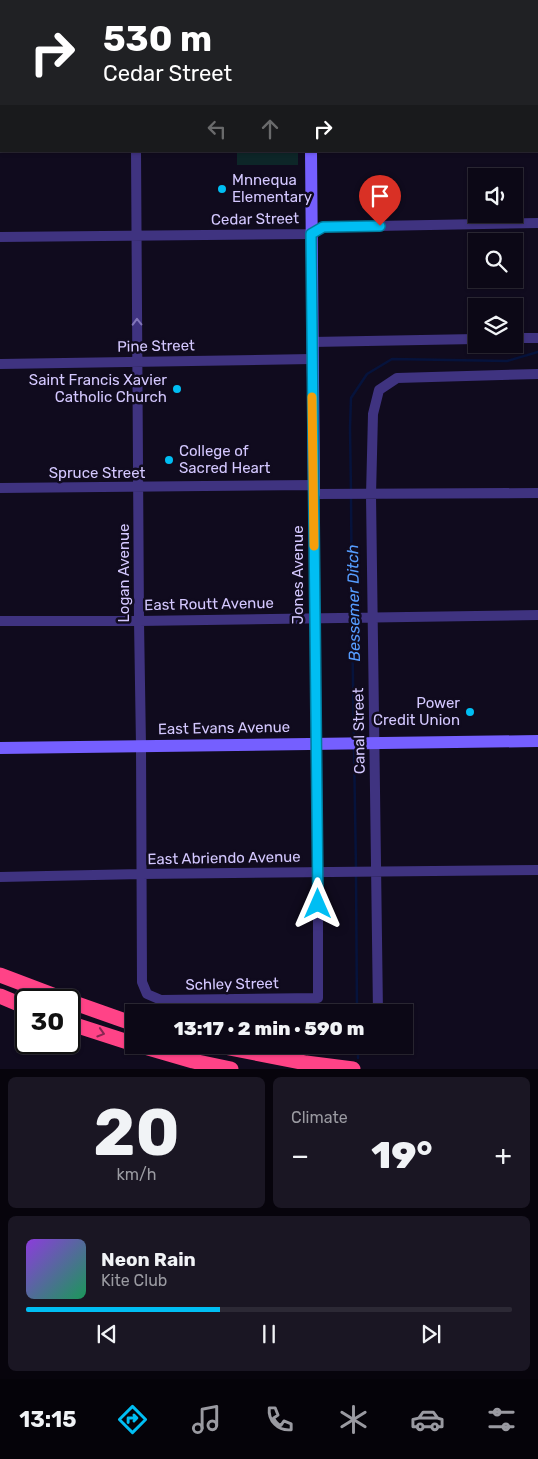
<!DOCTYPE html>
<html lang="en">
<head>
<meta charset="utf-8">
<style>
  :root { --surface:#0c0816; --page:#1a1623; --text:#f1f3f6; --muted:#9a9aa1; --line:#2c2935; --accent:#00bef3 }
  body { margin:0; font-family:Rubik,sans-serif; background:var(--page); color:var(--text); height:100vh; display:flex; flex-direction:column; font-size:19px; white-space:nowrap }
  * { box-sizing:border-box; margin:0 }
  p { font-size:16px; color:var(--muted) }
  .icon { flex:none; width:28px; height:28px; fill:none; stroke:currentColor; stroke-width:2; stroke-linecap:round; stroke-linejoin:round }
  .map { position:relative; height:1069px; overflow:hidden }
  .side { display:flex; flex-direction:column; gap:8px; padding:8px; background:#07040c; flex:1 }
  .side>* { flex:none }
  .hud { position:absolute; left:0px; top:0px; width:539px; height:152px; box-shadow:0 1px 4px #0004,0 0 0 1px var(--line); background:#202124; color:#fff; overflow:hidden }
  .tools { position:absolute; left:468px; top:168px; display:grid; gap:10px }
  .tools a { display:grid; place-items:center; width:55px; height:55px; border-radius:0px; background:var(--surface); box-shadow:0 1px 4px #0004,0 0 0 1px var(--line); font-size:25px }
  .speed { position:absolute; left:15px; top:989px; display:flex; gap:10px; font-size:25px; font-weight:700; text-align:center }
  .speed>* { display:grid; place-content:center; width:65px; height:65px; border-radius:50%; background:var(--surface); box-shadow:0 1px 4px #0004,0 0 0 1px var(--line); line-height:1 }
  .speed .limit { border:2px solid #111; border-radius:8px; background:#fff; color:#111 }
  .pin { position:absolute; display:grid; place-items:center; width:42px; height:42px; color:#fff; margin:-51px -21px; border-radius:50% 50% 50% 0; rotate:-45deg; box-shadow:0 0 5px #0007 }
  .pin .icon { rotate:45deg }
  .me { position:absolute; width:55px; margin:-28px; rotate:0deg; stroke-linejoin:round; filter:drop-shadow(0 0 4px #0008) }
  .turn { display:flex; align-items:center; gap:18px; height:105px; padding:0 20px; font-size:22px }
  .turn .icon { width:65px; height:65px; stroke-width:2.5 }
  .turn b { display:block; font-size:35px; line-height:42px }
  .lanes { display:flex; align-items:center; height:48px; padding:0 20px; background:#0003; justify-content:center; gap:25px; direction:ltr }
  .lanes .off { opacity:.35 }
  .big { font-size:38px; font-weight:800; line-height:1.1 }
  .side .widget { flex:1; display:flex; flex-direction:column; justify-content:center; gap:8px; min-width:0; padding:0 18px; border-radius:8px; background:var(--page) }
  .side .dial { align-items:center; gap:0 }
  .dial b { font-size:65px; line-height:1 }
  .song { display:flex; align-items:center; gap:15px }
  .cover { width:60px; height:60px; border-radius:8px; background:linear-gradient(135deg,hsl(270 70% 55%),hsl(150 70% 35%)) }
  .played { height:5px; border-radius:2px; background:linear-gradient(90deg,var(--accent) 40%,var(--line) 40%) }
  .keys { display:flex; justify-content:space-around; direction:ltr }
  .heat { display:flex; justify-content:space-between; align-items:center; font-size:28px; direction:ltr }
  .side .tiles { flex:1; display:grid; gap:8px; grid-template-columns:1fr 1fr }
  .widget:last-child { grid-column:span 2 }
  .trip { position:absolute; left:125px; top:1004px; width:288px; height:50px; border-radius:0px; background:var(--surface); box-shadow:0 1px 4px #0004,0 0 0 1px var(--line); font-weight:800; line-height:50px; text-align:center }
  .menu { display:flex; height:80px; justify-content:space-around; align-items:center; background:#050309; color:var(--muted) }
  .menu .icon { width:35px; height:35px }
  .menu .current { color:var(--accent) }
  .menu b { font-size:22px; color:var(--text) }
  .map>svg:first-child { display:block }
  .green { fill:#0d2628 }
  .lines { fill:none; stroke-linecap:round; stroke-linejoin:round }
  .stream { stroke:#06133c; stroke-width:2.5 }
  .street { stroke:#3f3380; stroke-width:10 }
  .secondary { stroke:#755fff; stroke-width:12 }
  .highway { stroke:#ff4387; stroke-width:15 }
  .oneway { stroke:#8276b9 }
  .oneway2 { stroke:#882752 }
  .route-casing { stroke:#007c9e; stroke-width:12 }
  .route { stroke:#00bef3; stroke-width:9 }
  .slow { stroke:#f59e0b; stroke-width:9 }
  .poi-dot { fill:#00bef3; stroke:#100b1e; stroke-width:2 }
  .labels { text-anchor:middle; stroke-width:5; stroke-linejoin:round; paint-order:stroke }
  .poi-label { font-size:15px; fill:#d4c8ff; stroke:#100b1e; text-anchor:start }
  .street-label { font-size:15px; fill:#d4c8ff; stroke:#100b1e }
  .water-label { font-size:16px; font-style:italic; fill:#569dff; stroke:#100b1e }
</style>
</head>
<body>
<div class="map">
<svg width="538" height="1069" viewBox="0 0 538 1069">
  <rect width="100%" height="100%" fill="#100b1e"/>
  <path class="green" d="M237 151H298V165H237Z"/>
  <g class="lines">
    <path class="stream" d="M351 492 350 428 351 398 367 374 392 359 507 361 538 352
      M351 497 352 614
      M352 620 354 739
      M354 747 356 869
      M356 875 357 1012
      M358 1045V1058"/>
    <path class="street" d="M136 151 139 621 141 746 142 982 147 994 161 1000 318 998V873L314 494 538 493
      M0 237 311 234 323 227 538 223
      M514 338H538
      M312 342 476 339
      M0 364 312 359
      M0 488 314 485
      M0 621H139L538 615
      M0 877 141 874 538 870
      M378 1012 371 495 373 414 379 390 397 378 538 374
      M379 1045V1046"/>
    <path class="secondary" d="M310 0V1
      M0 105H1
      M311 151 314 494
      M0 748 538 741"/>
    <path class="highway" d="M0 975 66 1000
      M0 996 26 1007
      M69 1001 134 1024
      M69 1023 134 1044
      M138 1045 193 1061 231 1069
      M214 1045 306 1063 353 1069"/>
  </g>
  <defs><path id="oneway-chevron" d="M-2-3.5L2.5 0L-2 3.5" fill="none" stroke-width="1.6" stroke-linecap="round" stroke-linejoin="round" transform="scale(1.25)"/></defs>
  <use class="oneway" href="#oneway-chevron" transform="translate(137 322) rotate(-91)"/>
  <use class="oneway2" href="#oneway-chevron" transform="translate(101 1033) rotate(17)"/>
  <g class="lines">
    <defs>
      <path id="route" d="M318 904 311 234 323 227 380 226"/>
    </defs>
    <use href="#route" class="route-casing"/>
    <use href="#route" class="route"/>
    <path class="slow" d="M312 397 314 546"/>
  </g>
  <g class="poi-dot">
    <circle cx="222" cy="189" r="5"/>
    <circle cx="177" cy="389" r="5"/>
    <circle cx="169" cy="460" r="5"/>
    <circle cx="470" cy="712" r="5"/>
  </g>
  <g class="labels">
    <g class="poi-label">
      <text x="232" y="185">Mnnequa<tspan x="232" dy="17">Elementary</tspan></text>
      <text x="167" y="385" text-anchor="end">Saint Francis Xavier<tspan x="167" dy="17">Catholic Church</tspan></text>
      <text x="179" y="456">College of<tspan x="179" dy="17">Sacred Heart</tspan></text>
      <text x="460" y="708" text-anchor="end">Power<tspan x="460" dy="17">Credit Union</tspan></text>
    </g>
    <g class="street-label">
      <text transform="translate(255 219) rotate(-1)" y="5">Cedar Street</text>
      <text transform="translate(156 346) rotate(-1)" y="5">Pine Street</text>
      <text x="97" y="478">Spruce Street</text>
      <text transform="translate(124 573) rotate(-90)" y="5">Logan Avenue</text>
      <text transform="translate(298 575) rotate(-90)" y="5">Jones Avenue</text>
      <text transform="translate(209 604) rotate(-1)" y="5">East Routt Avenue</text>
      <text transform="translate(224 728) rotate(-1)" y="5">East Evans Avenue</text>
      <text transform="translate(359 731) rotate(-91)" y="5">Canal Street</text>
      <text transform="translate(224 858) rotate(-1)" y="5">East Abriendo Avenue</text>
      <text transform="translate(232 984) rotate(-1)" y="5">Schley Street</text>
    </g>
    <g class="water-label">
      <text transform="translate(353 603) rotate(-91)" y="6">Bessemer Ditch</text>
    </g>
  </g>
</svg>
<div class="tools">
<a><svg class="icon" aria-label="sound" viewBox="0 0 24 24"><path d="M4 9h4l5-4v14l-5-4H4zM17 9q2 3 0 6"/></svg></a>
<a><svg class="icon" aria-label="search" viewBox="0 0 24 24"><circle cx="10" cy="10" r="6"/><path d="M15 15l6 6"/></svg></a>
<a><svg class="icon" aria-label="layers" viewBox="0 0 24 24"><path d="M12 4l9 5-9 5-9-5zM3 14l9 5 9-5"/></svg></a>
</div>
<div class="speed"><div class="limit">30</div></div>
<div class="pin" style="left:380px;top:226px;background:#d93025"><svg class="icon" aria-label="arrive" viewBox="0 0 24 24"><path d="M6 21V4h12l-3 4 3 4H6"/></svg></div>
<svg class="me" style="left:318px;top:904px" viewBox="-20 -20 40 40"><path d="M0-17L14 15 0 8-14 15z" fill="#00bef3" stroke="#fff" stroke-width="4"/></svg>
<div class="trip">13:17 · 2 min · 590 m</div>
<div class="hud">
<div class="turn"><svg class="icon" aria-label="right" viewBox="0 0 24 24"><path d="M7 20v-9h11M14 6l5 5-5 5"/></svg><div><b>530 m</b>Cedar Street</div></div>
<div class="lanes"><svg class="icon off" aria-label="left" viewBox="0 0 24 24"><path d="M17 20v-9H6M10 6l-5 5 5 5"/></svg><svg class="icon off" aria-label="ahead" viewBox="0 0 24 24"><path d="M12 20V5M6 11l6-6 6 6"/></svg><svg class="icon" aria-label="right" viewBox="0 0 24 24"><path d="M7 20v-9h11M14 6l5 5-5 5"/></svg></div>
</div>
</div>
<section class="side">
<div class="tiles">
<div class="widget dial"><b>20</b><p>km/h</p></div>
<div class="widget"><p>Climate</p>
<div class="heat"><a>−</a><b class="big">19°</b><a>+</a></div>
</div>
<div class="widget">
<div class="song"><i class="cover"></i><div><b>Neon Rain</b><p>Kite Club</p></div></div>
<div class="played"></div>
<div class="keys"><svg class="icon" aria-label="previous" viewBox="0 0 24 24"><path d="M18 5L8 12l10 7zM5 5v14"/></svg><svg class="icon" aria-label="pause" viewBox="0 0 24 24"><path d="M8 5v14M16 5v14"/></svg><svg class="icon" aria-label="next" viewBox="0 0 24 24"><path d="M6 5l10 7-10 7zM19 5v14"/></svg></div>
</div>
</div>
</section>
<nav class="menu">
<b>13:15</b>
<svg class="icon current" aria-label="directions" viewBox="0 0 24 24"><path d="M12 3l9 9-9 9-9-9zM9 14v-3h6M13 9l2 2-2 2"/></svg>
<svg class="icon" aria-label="music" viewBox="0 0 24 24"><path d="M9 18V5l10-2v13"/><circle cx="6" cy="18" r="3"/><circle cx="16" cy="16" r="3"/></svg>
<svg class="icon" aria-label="phone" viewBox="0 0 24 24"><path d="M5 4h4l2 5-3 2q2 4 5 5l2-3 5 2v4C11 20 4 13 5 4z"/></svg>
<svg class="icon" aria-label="climate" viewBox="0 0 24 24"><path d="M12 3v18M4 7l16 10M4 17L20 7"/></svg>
<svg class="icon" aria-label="car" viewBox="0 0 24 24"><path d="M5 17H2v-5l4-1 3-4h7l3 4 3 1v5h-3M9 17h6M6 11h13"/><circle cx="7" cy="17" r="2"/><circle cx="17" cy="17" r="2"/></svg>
<svg class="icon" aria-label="filters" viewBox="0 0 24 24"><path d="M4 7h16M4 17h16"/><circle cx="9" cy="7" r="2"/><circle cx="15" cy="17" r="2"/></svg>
</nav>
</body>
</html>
